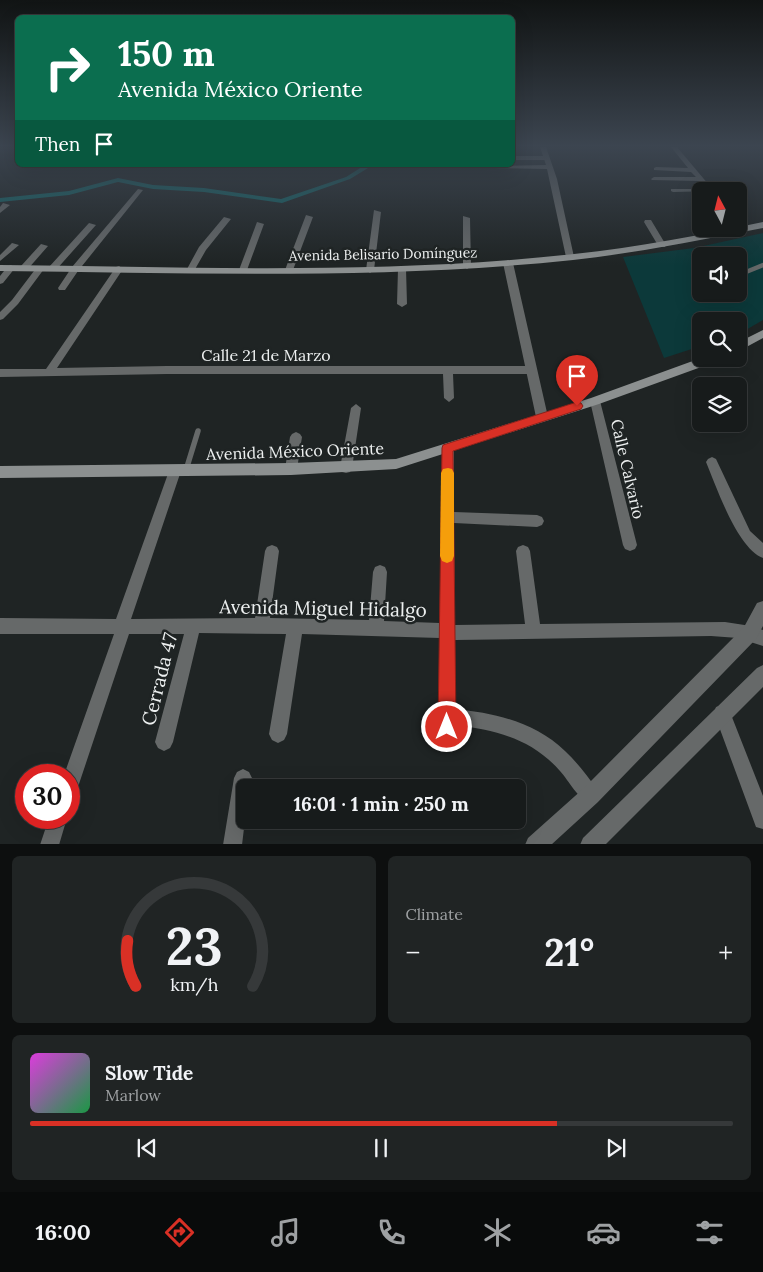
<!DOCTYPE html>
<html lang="en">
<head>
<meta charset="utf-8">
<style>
  :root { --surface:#171b1b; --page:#202424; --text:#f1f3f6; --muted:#9ea1a3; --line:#36393a; --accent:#d93025 }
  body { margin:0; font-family:Lora,serif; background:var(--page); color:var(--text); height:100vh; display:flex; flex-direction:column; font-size:19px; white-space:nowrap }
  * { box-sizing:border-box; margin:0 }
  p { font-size:16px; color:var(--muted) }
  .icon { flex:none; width:28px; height:28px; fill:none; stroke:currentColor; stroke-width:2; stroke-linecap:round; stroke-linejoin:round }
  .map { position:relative; height:844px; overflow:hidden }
  .sheet { display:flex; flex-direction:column; gap:12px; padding:12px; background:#0d0f0f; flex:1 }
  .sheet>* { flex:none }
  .banner { position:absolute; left:15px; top:15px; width:500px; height:152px; border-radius:8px; box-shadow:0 5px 20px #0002,0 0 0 1px var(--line); background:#0b6e4f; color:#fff; overflow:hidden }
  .needle { width:32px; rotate:353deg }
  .fabs { position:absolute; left:692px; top:182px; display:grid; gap:10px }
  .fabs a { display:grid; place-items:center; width:55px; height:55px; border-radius:8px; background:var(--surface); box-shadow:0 5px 20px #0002,0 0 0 1px var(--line); font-size:25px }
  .speed { position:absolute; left:15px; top:764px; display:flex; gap:10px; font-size:25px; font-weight:700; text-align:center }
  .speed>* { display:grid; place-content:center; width:65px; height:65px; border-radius:50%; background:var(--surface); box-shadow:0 5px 20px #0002,0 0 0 1px var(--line); line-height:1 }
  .speed .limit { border:8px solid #d22; background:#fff; color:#111 }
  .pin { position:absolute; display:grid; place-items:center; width:42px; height:42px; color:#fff; margin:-51px -21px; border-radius:50% 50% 50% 0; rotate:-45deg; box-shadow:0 0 5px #0007 }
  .pin .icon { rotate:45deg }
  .me { position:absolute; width:55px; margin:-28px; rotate:0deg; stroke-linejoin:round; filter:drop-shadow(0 0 4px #0008) }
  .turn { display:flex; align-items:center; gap:18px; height:105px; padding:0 20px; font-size:22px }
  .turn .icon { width:65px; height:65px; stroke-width:2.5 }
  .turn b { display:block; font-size:35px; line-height:42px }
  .then { display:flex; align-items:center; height:48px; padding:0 20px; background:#0003; gap:10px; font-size:19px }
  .big { font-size:38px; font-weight:800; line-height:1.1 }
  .sheet .tile { flex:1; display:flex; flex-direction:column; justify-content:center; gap:8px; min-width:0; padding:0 18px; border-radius:8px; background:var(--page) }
  .sheet .dial { align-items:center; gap:0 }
  .dial svg { height:130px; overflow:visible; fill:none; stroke:var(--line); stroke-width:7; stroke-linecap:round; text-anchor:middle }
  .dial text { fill:var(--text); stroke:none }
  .song { display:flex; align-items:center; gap:15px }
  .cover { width:60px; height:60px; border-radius:8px; background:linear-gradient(135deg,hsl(300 70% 55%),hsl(140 70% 35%)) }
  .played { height:5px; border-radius:2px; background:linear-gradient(90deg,var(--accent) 75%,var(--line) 75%) }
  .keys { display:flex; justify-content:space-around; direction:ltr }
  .heat { display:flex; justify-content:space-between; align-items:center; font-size:28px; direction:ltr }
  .sheet .tiles { flex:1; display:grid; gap:12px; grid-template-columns:1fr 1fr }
  .tile:last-child { grid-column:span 2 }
  .trip { position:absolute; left:236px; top:779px; width:290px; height:50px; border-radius:8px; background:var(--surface); box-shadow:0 5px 20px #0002,0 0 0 1px var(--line); font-weight:800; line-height:50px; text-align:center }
  .tab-bar { display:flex; height:80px; justify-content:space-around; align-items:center; background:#090b0b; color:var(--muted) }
  .tab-bar .icon { width:35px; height:35px }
  .tab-bar .current { color:var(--accent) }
  .tab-bar b { font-size:22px; color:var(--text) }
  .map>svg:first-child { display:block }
  .green { fill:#0c393a; fill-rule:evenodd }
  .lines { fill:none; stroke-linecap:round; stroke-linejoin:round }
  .canal { fill:#12686a; fill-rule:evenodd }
  .service-far2 { stroke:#666969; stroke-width:4 }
  .service-far1 { stroke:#666969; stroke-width:4.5 }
  .service { stroke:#666969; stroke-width:5.5 }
  .minor { fill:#666969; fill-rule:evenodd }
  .tertiary { fill:#666969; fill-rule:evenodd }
  .secondary { fill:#8c9090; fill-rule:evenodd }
  .route { fill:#d93025; stroke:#8d1f18 }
  .slow { fill:#f59e0b }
  .labels { text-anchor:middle; stroke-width:5; stroke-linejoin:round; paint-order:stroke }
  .far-street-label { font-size:14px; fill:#edf0f0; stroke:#1f2424 }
  .street-label { font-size:16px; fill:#edf0f0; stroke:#1f2424 }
  .near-street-label { font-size:19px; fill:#edf0f0; stroke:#1f2424 }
</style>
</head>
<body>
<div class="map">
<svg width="763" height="845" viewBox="0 0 763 845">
  <rect width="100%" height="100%" fill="#1f2424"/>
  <path class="green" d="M763 233V320L739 334V321H701V346L664 358 623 257 694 248ZM701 256H739V294H701Z"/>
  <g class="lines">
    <path class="canal" d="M365 165H373L350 179 282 203 204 192 153 189 118 182 69 195 0 202V198L69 191 118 178 153 185 204 188 281 199 346 177Z"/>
    <path class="service-far2" d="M512 158H546"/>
    <path class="service-far1" d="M741 274 763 265"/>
    <path class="service" d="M186 470 198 431"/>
    <path class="minor" d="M540 147H546L557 179 574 257 573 259 566 257 547 169 495 168 492 166 546 165Z
      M671 147H677L714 191 673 192 671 191V189H705L699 181 652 180 651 179 654 177H696L691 172 654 170V168L656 167 688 168Z
      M138 189 143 190 78 271 65 290H59L58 288 72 267Z
      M3 203 10 205 0 213V207Z
      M374 210 381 212 374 270 370 273 366 270Z
      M306 215 313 217 293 270 289 273 286 272 285 270Z
      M463 216 470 218 471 266 467 269 463 266Z
      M224 217 231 219 206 250 194 271H188L187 269 199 247Z
      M645 220H651L666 245 665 247H659L644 222Z
      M257 222 264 224 247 270 243 273 240 272 239 270Z
      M739 222 747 227V231H741L739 228Z
      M89 223 96 225 55 271H49V267Z
      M12 243 19 245 0 261V255Z
      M41 244 48 246 27 270H21V266Z
      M11 265 15 268 3 283 0 284V276L8 266Z
      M40 266 44 269 18 304 3 319 0 320V312L12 300 37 267Z
      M119 266 123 269 57 368 167 366H531L536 370 531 374H453L454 398 449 402 444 398 443 374H167L0 377V369H46L116 267Z
      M402 266 406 269 407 304 402 307 397 304 398 269Z
      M595 397 600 401 637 545 635 549 630 551 625 549 623 545 590 401Z
      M356 404 361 408 352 468 350 472 346 473 342 472 340 468 351 408Z
      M296 432 300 434 302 437 297 469 295 473 291 474 287 473 285 469 290 437 292 434Z
      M448 443 452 445 454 448V512L537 515 542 517 544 521 542 525 537 527 454 523 455 625 525 624 516 551 518 547 523 545 528 547 530 551 540 624 725 622 751 626 763 630V646L738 638 711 636 455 640V709C495 713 535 722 565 751 577 762 587 776 597 789L600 795 597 801 591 804C578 799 569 781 560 771 532 739 496 730 455 725L456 737 453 743 447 746 441 743 438 737 440 638 302 634 287 734 284 740 278 743 272 740 269 734 286 634 199 633 173 742 170 748 164 751 158 748 155 742 184 634H129L78 787 75 793 69 796V775H64L114 634H0V618L116 619 169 471 171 467 175 466 179 467 181 471 131 619 255 618 265 551 267 547 272 545 277 547 279 551 270 618 369 620 373 572 375 567 380 565 385 567 387 572 384 621 440 623 442 448 444 445Z
      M712 457 716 459 750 531 763 543V558C737 548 717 488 706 462L708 459Z
      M722 705 728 707 763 796V829L756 827 714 713 716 707Z
      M243 769 249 772 252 778 250 788H245V820L242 845H223L234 778 237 772Z
      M49 818H67L59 845H40Z"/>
    <path class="tertiary" d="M508 260 513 263 548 417 546 420H538L536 417 503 263Z
      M763 601V626L756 639 598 802 551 845H525L528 838 584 788 744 627 757 603Z
      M763 665V687L605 845H580L583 838 757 668Z"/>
    <path class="secondary" d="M763 222V228C700 240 637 253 573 260 383 280 191 273 0 271V265C191 267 384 275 574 254 638 247 702 235 763 222Z
      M763 330V338L739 351V342Z
      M701 358 717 359 715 362 599 404 396 469 291 475 0 478V466L291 463 396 459 591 398Z"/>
  </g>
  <linearGradient id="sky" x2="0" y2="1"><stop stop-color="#111414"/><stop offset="0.55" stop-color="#3c4550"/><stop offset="1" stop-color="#3c4550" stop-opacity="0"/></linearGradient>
  <rect width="763" height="265" fill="url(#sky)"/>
  <path class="route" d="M577 402 581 403 583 406 581 409 453 451 456 727 453 733 447 735 441 733 438 727 442 448 443 445Z"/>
  <path class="slow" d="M448 468 452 469 454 473V556L452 561 447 563 442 561 440 556 441 473 443 469Z"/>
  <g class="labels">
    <g class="far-street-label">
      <text transform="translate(383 254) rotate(-1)" y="5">Avenida Belisario Domínguez</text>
    </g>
    <g class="street-label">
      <text x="266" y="361">Calle 21 de Marzo</text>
      <text transform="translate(295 451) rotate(-2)" y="6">Avenida México Oriente</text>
      <text transform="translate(628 469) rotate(77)" y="6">Calle Calvario</text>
    </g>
    <g class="near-street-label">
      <text transform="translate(323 608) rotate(1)" y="7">Avenida Miguel Hidalgo</text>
      <text transform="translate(159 679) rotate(-76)" y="7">Cerrada 47</text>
    </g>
  </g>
</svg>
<div class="fabs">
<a><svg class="needle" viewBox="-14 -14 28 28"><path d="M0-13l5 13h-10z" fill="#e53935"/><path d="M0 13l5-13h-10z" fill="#9ea1a3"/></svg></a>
<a><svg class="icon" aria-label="sound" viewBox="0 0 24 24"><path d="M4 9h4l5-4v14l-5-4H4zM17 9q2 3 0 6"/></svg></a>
<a><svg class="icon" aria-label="search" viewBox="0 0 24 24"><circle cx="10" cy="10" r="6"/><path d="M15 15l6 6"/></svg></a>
<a><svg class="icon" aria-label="layers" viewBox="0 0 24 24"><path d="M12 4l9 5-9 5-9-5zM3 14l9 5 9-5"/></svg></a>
</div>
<div class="speed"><div class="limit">30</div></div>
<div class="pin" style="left:577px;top:406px;background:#d93025"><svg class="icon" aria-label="arrive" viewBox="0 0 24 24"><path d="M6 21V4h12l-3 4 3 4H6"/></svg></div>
<svg class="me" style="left:447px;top:727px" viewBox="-20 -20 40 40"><circle r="17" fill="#d93025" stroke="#fff" stroke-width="3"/><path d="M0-11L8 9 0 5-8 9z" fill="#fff"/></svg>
<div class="trip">16:01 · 1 min · 250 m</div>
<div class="banner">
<div class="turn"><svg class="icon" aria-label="right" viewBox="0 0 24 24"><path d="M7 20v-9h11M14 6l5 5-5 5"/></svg><div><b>150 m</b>Avenida México Oriente</div></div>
<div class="then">Then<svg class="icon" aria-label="arrive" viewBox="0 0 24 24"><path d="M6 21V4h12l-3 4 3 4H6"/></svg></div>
</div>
</div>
<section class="sheet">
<div class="tiles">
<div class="tile dial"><svg viewBox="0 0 100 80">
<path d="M14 69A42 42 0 1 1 86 69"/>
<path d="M14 69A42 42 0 0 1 9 41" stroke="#d93025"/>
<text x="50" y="56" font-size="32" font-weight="700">23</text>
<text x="50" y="72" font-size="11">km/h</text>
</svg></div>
<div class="tile"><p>Climate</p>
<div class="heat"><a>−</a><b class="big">21°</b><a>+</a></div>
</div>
<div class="tile">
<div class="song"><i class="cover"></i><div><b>Slow Tide</b><p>Marlow</p></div></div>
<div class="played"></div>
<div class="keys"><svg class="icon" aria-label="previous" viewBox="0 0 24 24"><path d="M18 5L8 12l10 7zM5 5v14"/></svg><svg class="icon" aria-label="pause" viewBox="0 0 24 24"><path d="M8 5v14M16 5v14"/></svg><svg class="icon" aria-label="next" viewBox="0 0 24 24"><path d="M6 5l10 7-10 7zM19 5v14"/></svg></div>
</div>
</div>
</section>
<nav class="tab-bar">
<b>16:00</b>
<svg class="icon current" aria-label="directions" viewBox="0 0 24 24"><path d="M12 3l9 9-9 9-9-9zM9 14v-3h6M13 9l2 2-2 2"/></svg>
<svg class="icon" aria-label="music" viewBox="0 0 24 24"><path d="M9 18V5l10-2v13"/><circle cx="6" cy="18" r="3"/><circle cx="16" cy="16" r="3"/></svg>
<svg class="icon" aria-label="phone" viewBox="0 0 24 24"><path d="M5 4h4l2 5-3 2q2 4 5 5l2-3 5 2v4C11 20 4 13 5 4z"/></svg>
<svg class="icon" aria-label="climate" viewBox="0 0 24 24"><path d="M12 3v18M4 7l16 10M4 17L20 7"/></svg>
<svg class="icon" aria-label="car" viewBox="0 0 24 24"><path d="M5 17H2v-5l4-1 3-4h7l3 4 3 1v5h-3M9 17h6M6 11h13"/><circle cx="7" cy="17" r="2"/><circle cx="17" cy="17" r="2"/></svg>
<svg class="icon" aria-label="filters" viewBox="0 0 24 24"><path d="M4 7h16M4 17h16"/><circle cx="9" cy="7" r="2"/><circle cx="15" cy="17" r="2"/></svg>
</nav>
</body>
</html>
